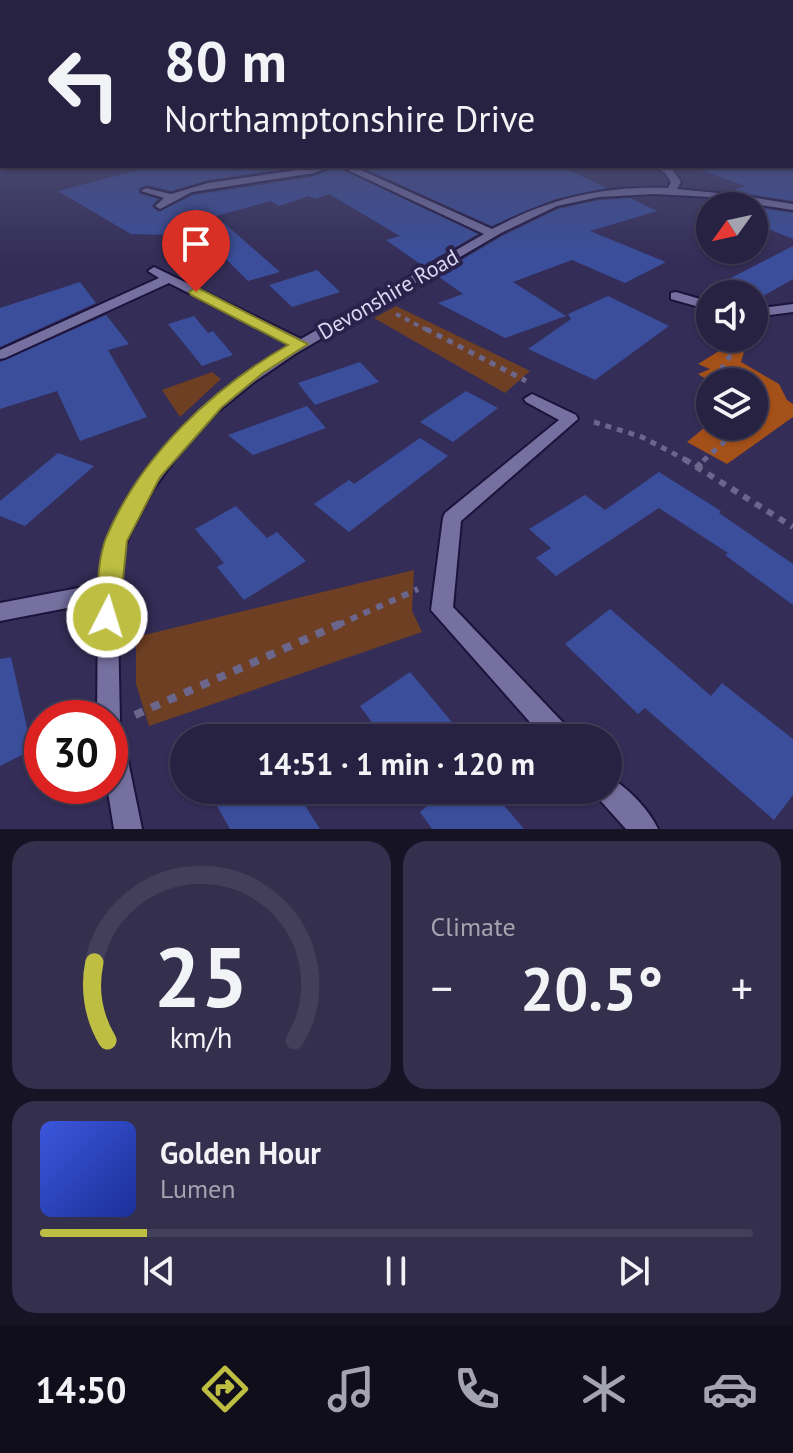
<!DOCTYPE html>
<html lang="en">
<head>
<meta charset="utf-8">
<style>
  :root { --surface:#272241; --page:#332f4c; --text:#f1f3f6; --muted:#a4a4b1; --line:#433f5a; --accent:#bebf42 }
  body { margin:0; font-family:"PT Sans",sans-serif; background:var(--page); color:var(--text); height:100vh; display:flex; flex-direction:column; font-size:30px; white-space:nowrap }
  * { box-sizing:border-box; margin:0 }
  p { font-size:26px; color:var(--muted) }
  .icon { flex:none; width:44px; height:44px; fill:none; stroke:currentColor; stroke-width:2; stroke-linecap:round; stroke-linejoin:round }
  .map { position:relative; height:829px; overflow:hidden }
  .panel { display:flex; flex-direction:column; gap:12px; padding:12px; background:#151324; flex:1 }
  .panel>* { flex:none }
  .hud { position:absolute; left:0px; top:0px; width:794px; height:168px; box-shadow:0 2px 6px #0004,0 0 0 2px var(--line); background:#272241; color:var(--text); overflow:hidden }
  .needle { width:52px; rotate:237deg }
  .buttons { position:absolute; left:696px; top:192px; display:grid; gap:16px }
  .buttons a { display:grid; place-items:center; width:72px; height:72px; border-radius:50%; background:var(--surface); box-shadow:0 2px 6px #0004,0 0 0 2px var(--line); font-size:40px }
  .speed { position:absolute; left:24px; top:700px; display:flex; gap:16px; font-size:40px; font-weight:700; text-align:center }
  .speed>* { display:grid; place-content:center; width:104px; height:104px; border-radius:50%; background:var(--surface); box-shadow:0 2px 6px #0004,0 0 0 2px var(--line); line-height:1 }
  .speed .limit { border:12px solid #d22; background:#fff; color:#111 }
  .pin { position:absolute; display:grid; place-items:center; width:68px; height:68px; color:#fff; margin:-82px -34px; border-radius:50% 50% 50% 0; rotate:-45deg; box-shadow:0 0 8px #0007 }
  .pin .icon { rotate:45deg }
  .me { position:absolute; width:88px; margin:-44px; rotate:5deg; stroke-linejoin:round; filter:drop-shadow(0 0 6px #0008) }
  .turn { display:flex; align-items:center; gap:28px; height:168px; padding:0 32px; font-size:36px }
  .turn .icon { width:104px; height:104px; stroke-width:2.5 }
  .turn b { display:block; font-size:56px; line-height:68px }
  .big { font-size:60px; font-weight:700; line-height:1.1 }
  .panel .tile { flex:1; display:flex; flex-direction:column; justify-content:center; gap:12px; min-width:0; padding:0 28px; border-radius:24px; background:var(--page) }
  .panel .dial { align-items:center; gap:0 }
  .dial svg { height:208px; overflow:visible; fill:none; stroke:var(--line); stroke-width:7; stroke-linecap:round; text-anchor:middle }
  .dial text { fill:var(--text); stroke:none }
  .song { display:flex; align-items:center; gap:24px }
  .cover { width:96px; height:96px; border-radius:12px; background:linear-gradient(135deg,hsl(230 70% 55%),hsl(230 70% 35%)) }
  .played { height:8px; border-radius:4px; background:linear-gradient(90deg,var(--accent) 15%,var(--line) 15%) }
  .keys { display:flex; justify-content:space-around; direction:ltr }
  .heat { display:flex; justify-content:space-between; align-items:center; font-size:44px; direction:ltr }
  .panel .tiles { flex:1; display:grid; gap:12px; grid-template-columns:1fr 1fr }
  .tile:last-child { grid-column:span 2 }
  .trip { position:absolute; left:170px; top:724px; width:452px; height:80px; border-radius:40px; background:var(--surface); box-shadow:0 2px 6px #0004,0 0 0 2px var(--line); font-weight:700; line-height:80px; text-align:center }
  .dock { display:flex; height:128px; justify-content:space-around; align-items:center; background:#100e1a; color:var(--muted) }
  .dock .icon { width:56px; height:56px }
  .dock .current { color:var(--accent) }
  .dock b { font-size:36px; color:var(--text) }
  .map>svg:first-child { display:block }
  .green { fill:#6f3f23 }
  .forest { fill:#a45019 }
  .building { fill:#3a4e9c }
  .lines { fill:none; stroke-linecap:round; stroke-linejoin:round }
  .lane-casing { stroke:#1c133b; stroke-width:4 }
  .street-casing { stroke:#1c133b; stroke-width:4 }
  .path-far3 { stroke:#6b668b; stroke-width:4; stroke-dasharray:5 5; stroke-linecap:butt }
  .path-far2 { stroke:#6b668b; stroke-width:5; stroke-dasharray:6 6; stroke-linecap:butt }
  .path-far1 { stroke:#6b668b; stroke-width:6; stroke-dasharray:7 7; stroke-linecap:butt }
  .path { stroke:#6b668b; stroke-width:8; stroke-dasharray:9 9; stroke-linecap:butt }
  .lane { fill:#7670a0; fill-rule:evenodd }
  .street { fill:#7670a0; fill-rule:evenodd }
  .route { fill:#bebf42; stroke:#7c7c2b; stroke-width:2 }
  .labels { text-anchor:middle; stroke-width:8; stroke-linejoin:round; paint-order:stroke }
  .street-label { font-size:22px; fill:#dad8f2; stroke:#2a224b }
</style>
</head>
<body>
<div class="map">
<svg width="793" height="829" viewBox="0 0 793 829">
  <rect width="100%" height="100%" fill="#342d57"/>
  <path class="green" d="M396 306 530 371 505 393 374 318Z
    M212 372 221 379 180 417 162 390Z
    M414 570 412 611 422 632 149 726 136 684V637Z"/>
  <path class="forest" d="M731 338H748L741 362 779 384 787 400 793 404V417L727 464 687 442 710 423V426H754V382H711L698 374 710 369 698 364 729 345Z"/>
  <path class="building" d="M154 166H304L208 180 171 191 147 185 139 188 140 194 158 199 152 206 158 212 193 195 312 177 337 167 478 234 423 266 386 240 400 236 329 194 315 199 309 196 279 206 270 201 216 216 280 272 248 281 224 257 209 261 180 235 131 234 58 191Z
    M359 166H560L607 188 555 199 492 226Z
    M699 166H793V201L730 191 745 186 698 169Z
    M630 198 657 211 590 231 666 262 625 283 572 260 513 282 566 316 505 338 438 303 463 294 436 275 502 236 558 209 599 200Z
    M754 207 793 213V239L754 223Z
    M793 246V279L758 299 754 294 721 283Z
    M317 270 340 292 292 307 269 285Z
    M80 282 96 303 0 347V308Z
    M608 296 669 326 595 380 528 349 571 319 568 314Z
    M106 315 129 344 108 350 147 417 80 441 57 391 0 409V362Z
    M194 316 208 333 213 331 233 355 202 366 168 324Z
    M360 362 379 382 315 405 298 383Z
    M466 391 498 408 453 442 420 422Z
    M307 406 326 428 253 455 228 435Z
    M420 438 448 456 349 532 314 504 349 480 354 484Z
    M58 453 94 466 25 526 0 516V501Z
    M659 472 721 511 719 513 793 564V605L725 555 728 553 659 508 556 576 536 558 551 548 529 529 585 495 605 510Z
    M236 506 267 538 277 532 306 561 244 600 217 567 224 563 195 529Z
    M610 609 711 696 722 683 793 739V795L774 820 645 708 638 714 565 644Z
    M11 657 32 750 0 766V659Z
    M410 672 436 703 465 738H383L360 706Z
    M208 790H295L320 829H230Z
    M447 790H491L524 829H432L420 812Z"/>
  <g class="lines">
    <defs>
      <path id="lane" d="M311 168 314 169V173L192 192 160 209 155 206 164 198 141 191 146 188 171 194 208 183Z"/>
      <path id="street" d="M319 166H334L311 174 306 171Z
        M339 166H352L492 229C550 198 602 186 668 188L671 182 665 173 653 166 672 169 681 182 677 189 738 195 793 204V210L710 197 654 194 599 197 557 206 501 233 295 354 254 382 216 413 182 449 152 491 128 538 124 552 118 624 120 722 142 829H114L107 786H110V718H97L98 602 0 621V603L99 584C101 570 102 555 107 541 138 460 217 388 291 345L169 283 5 358 0 359V350L159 278 148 271 154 267 301 339 484 234Z
        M676 292 710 302V310L671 299V293Z
        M793 304V312L754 317V309Z
        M532 394 576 415 578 419 461 521 453 607 569 729 572 738H544L431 610 443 518 445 513 559 420 526 402 524 399Z
        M608 777C626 785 650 811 658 829H626L599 799 595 790H608Z"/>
    </defs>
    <use href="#lane" class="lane-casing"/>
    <use href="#street" class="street-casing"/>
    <path class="path-far3" d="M396 314 429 331"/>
    <path class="path-far2" d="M426 329 526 381
      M725 382 722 368 742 338
      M594 422 642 437 688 461
      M703 461 733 434 736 426"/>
    <path class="path-far1" d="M684 459 793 527
      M696 468 705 459
      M338 625 418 589"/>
    <path class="path" d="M135 715 342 623"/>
    <use href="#lane" class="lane"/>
    <use href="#street" class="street"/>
  </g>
  <linearGradient id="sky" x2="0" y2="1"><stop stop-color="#1d1930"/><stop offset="0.55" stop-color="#4a4c74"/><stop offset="1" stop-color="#4a4c74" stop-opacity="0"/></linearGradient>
  <rect width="793" height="260" fill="url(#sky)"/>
  <path class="route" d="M196 287 308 344 263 373 222 407 160 477 127 541 119 617 116 624 107 628 98 624 95 617C98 593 97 561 106 538 141 455 212 389 288 345L191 295 189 292Z"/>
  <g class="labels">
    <g class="street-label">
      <text transform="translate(388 294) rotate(-30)" y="8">Devonshire Road</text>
    </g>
  </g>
</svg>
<div class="buttons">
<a><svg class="needle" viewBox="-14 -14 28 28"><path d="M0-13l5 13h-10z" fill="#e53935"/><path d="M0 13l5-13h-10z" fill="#a4a4b1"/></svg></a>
<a><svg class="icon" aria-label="sound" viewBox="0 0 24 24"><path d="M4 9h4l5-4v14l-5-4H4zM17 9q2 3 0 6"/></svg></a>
<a><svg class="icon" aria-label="layers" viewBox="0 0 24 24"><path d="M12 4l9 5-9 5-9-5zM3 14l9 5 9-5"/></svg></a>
</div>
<div class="speed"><div class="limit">30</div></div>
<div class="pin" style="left:196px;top:292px;background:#d93025"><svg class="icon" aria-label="arrive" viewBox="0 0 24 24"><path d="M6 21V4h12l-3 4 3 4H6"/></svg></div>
<svg class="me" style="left:107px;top:617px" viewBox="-20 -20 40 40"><circle r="17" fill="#bebf42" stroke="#fff" stroke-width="3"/><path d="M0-11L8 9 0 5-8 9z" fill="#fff"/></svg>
<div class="trip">14:51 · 1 min · 120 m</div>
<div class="hud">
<div class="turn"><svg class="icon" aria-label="left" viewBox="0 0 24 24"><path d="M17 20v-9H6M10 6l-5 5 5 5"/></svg><div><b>80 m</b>Northamptonshire Drive</div></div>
</div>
</div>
<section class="panel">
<div class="tiles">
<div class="tile dial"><svg viewBox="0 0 100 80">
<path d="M14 69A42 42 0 1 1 86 69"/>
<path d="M14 69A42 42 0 0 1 9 39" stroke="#bebf42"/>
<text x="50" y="56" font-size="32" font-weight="700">25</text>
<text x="50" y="72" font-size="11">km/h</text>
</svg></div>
<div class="tile"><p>Climate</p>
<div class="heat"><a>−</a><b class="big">20.5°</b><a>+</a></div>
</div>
<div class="tile">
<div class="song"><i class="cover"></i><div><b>Golden Hour</b><p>Lumen</p></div></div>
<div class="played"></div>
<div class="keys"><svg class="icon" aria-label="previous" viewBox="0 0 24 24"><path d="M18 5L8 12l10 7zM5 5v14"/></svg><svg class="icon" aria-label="pause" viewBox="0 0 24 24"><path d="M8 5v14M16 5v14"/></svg><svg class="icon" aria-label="next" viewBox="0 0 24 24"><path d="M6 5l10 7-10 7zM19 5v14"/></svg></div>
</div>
</div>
</section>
<nav class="dock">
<b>14:50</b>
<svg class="icon current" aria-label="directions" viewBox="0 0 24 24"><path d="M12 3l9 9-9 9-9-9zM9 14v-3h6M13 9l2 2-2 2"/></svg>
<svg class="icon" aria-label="music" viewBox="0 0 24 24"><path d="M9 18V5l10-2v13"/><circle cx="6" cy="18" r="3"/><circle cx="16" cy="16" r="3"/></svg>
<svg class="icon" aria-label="phone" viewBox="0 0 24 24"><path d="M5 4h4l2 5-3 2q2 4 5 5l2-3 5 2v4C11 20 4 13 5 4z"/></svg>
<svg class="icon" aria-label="climate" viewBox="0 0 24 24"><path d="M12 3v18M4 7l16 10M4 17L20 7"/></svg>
<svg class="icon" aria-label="car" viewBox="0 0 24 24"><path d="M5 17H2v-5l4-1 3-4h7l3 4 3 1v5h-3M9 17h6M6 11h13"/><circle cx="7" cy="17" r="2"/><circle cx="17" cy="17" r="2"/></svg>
</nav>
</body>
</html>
